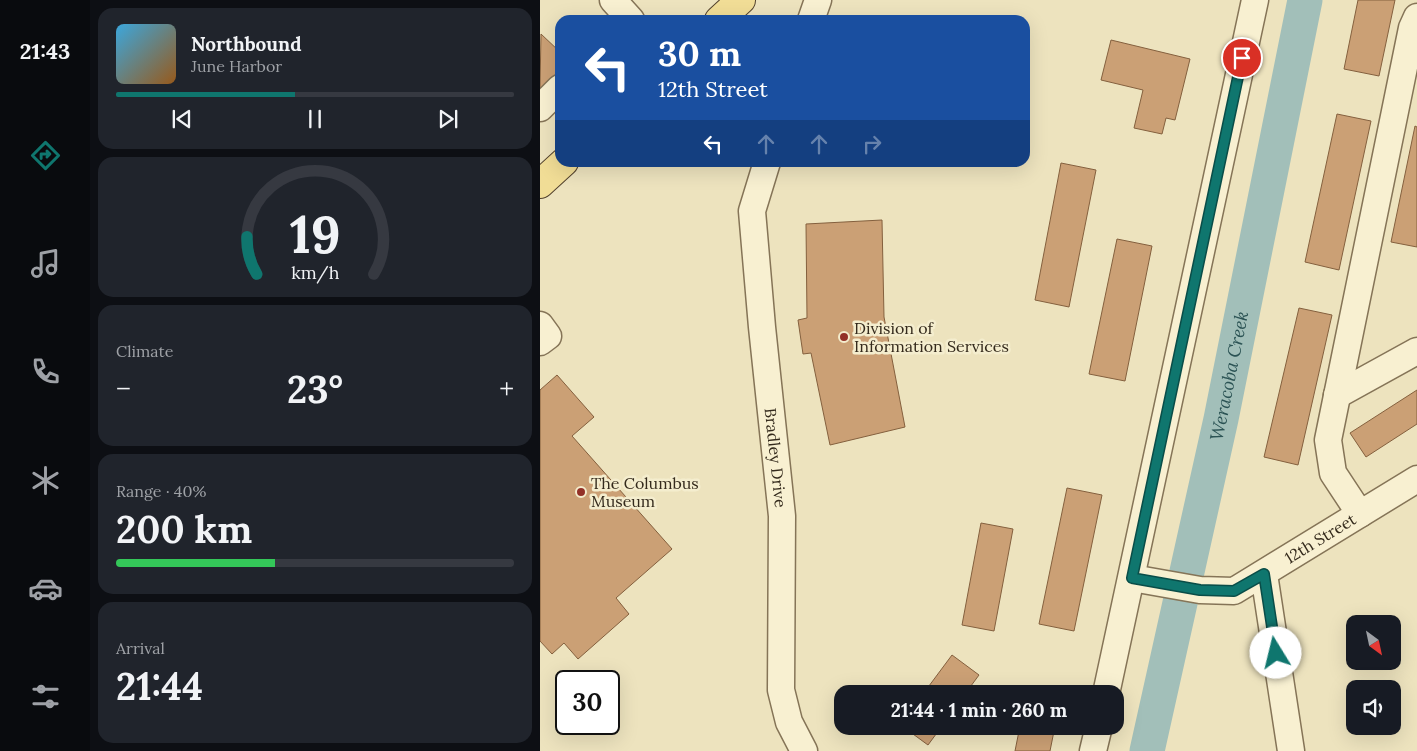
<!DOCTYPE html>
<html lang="en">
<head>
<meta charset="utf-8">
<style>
  :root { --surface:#171b24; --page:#20242c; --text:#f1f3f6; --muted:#9ea1a6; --line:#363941; --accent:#0f766e }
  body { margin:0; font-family:Lora,serif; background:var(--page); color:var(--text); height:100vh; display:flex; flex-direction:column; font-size:19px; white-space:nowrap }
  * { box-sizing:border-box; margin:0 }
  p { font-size:16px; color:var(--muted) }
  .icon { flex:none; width:28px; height:28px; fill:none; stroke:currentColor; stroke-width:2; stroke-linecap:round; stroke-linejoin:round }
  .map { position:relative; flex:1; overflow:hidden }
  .details { display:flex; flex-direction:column; gap:8px; padding:8px; background:#0d0f14; width:450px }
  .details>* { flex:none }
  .top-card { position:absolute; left:15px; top:15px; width:475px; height:152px; border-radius:15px; box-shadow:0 5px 20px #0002; background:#1a4fa0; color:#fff; overflow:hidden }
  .needle { width:32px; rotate:147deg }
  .fabs { position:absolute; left:806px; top:615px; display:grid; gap:10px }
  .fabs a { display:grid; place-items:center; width:55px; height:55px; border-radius:10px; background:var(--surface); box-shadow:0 5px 20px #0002; font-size:25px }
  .speed { position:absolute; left:15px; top:670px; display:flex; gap:10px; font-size:25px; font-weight:700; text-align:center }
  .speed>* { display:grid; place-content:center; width:65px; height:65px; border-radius:50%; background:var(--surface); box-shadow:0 5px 20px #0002; line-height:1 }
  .speed .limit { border:2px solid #111; border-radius:8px; background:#fff; color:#111 }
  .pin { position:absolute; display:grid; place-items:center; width:42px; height:42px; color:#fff; margin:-21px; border:2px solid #fff; border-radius:50%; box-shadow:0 1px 5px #0007 }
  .me { position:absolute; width:55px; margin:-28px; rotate:351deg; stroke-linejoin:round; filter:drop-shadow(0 0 4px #0008) }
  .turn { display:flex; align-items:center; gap:18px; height:105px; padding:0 20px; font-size:22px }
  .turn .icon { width:65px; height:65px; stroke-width:2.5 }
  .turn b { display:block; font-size:35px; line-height:42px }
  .lanes { display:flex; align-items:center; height:48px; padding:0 20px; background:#0003; justify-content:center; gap:25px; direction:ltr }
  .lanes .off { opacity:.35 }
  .big { font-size:38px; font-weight:700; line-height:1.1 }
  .details .card { flex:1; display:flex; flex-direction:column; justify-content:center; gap:8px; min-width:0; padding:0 18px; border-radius:15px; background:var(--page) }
  .details .dial { align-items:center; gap:0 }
  .dial svg { height:130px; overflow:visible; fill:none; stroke:var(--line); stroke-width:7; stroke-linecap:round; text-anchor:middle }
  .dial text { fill:var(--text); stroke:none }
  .song { display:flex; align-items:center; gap:15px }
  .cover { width:60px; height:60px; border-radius:8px; background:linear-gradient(135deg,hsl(200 70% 55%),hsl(30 70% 35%)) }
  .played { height:5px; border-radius:2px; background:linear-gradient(90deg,var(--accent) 45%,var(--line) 45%) }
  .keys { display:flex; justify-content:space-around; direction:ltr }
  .heat { display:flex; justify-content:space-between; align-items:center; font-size:28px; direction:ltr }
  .charge { height:8px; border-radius:4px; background:linear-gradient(90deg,#34c759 40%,var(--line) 0) }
  .trip { position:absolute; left:294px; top:685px; width:290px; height:50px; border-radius:15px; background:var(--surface); box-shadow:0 5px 20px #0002; font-weight:700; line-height:50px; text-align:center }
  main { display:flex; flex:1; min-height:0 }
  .tabs { display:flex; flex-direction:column; width:90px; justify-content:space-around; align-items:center; background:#090b0e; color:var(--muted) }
  .tabs .icon { width:35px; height:35px }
  .tabs .on { color:var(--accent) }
  .tabs b { font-size:22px; color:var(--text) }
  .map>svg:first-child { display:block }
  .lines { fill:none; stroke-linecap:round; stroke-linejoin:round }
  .river { stroke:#a2bfb9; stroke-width:35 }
  .building { fill:#cba075; stroke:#84603e }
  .minor-casing { stroke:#857457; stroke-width:29 }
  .major-casing { stroke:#52412c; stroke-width:30 }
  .minor { stroke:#f8f0d1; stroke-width:26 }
  .major { stroke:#f1dd96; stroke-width:28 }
  .route-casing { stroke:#0a4d48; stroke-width:12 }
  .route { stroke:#0f766e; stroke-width:9 }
  .poi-dot { fill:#933128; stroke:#f4edce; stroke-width:2 }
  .labels { text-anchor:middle; stroke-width:5; stroke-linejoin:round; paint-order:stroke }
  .poi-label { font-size:16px; fill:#342a1c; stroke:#f4edce; text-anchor:start }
  .street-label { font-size:16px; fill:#342a1c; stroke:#f4edce }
  .water-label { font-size:18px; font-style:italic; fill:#2b5354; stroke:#f4edce }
</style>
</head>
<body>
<main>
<nav class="tabs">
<b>21:43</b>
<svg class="icon on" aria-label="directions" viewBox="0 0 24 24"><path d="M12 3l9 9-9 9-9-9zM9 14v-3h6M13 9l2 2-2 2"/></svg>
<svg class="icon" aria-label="music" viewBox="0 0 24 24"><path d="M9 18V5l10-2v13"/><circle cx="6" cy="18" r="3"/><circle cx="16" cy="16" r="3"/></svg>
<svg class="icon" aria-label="phone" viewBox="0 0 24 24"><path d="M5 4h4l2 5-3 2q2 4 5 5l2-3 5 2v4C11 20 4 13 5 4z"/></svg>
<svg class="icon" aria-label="climate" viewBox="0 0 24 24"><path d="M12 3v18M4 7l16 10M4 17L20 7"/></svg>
<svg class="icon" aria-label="car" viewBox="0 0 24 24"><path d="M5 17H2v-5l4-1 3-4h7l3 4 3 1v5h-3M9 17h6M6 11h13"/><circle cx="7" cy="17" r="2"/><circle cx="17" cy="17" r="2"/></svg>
<svg class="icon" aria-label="filters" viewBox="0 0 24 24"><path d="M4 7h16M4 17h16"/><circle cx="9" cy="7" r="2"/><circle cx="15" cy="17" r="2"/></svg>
</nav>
<section class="details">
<div class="card">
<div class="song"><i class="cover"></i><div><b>Northbound</b><p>June Harbor</p></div></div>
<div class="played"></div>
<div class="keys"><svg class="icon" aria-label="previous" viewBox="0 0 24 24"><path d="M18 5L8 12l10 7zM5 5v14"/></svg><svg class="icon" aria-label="pause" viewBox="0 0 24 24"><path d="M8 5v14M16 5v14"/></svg><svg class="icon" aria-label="next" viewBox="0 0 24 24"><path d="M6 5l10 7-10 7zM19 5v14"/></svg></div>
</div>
<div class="card dial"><svg viewBox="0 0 100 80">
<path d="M14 69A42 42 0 1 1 86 69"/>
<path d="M14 69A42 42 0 0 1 8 46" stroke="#0f766e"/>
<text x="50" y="56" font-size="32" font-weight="700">19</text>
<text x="50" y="72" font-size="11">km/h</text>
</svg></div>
<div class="card"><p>Climate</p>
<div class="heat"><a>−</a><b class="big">23°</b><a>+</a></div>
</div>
<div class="card"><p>Range · 40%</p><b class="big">200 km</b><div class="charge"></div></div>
<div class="card"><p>Arrival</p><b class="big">21:44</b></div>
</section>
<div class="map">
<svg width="877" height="751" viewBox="0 0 877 751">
  <rect width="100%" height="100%" fill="#ede3be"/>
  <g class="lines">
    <path class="river" id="s1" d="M607 751 681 419 765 0"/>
  </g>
  <path class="building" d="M818 0H855L839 76 804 69Z
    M1 34 20 52V77L5 92 0 87Z
    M571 40 650 59 635 120 626 118 622 134 594 128 603 90 561 80Z
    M797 114 831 121 799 270 765 262Z
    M875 126 877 127V247L851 242Z
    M521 163 556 170 529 307 495 300Z
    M342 220 344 317 365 427 290 445 271 353 263 354 258 320 267 318 266 224Z
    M577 239 612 246 585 381 549 374Z
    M759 308 792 315 758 465 724 457Z
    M17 375 54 417 32 436 132 549 76 598 89 614 38 659 24 643 12 654 0 641V390Z
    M877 390V424L826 457 810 433Z
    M527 488 562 495 534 631 499 624Z
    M441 523 473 529 454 631 422 625Z
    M412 655 439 675 425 694H383Z
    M362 726H402L388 745Z
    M480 726H515L510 751H475Z"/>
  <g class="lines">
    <defs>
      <g id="minor">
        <path d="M73 0 91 20"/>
        <path d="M271 20 278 0"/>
        <path d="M0 108 20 88"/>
        <path id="s2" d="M227 162 212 211 222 327 242 516 241 690 249 722 264 751"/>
        <path d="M0 325 8 336 0 342"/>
        <path d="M797 395 877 351"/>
        <path d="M820 514 793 473 788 440 872 28 877 17"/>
        <path d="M724 574 751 751"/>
        <path id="s3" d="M592 578 660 590 694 591 877 479"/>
        <path d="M566 694 715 0"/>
        <path d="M553 751 559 726"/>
      </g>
      <path id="major" d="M179 20 201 0
        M0 184 24 162"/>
    </defs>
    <use href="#minor" class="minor-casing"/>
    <use href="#major" class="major-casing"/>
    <use href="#minor" class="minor"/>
    <use href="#major" class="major"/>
  </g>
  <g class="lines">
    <defs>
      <path id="route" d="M702 58 592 578 660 590 694 591 724 574 736 653"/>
    </defs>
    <use href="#route" class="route-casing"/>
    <use href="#route" class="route"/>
  </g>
  <g class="poi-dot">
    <circle cx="304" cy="337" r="5"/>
    <circle cx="41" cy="492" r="5"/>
  </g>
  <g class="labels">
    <g class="poi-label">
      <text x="314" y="334">Division of<tspan x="314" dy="18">Information Services</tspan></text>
      <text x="51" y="489">The Columbus<tspan x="51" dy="18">Museum</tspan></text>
    </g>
    <g class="street-label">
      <text dy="6" stroke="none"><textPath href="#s2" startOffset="299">Bradley Drive</textPath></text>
      <text dy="6" stroke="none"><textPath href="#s3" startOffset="204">12th Street</textPath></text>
    </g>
    <g class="water-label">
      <text dy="6" stroke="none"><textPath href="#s1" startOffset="384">Weracoba Creek</textPath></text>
    </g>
  </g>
</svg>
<div class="fabs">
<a><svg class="needle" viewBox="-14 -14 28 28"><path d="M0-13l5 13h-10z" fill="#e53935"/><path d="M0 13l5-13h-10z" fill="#9ea1a6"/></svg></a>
<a><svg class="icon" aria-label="sound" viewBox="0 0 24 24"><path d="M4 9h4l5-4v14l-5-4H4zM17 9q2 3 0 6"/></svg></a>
</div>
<div class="speed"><div class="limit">30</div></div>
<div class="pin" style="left:702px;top:58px;background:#d93025"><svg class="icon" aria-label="arrive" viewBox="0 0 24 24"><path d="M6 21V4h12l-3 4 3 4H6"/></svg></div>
<svg class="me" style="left:736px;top:653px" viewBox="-20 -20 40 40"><circle r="19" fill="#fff"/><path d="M0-13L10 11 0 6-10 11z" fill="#0f766e"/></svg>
<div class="trip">21:44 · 1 min · 260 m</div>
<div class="top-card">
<div class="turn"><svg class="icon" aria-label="left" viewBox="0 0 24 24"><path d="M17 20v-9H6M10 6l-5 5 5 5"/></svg><div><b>30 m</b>12th Street</div></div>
<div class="lanes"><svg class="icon" aria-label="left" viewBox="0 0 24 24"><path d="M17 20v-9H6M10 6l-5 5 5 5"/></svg><svg class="icon off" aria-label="ahead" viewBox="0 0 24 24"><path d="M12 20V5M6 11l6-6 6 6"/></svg><svg class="icon off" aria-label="ahead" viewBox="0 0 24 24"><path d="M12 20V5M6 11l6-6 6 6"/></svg><svg class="icon off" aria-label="right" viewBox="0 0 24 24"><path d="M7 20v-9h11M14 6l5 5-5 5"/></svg></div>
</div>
</div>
</main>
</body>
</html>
